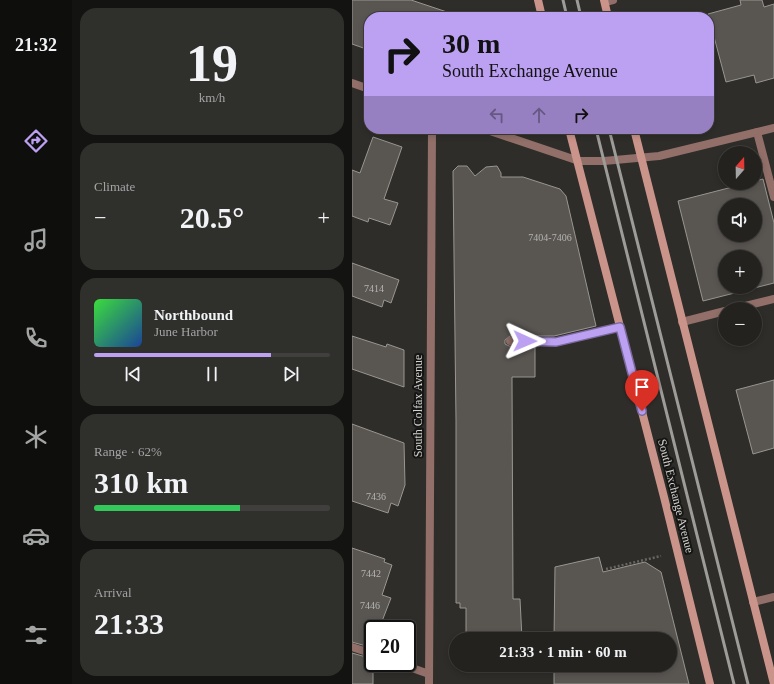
<!DOCTYPE html>
<html lang="en">
<head>
<meta charset="utf-8">
<style>
  :root { --surface:#23221f; --page:#2f2f2c; --text:#f1f3f6; --muted:#a3a4a4; --line:#403f3d; --accent:#bca0f2 }
  body { margin:0; font-family:Georgia,serif; background:var(--page); color:var(--text); height:100vh; display:flex; flex-direction:column; font-size:15px; white-space:nowrap }
  * { box-sizing:border-box; margin:0 }
  p { font-size:13px; color:var(--muted) }
  .icon { flex:none; width:22px; height:22px; fill:none; stroke:currentColor; stroke-width:2; stroke-linecap:round; stroke-linejoin:round }
  .map { position:relative; flex:1; overflow:hidden }
  .sheet { display:flex; flex-direction:column; gap:8px; padding:8px; background:#131311; width:280px }
  .sheet>* { flex:none }
  .top-card { position:absolute; left:12px; top:12px; width:350px; height:122px; border-radius:16px; box-shadow:0 2px 6px #0003,0 0 0 1px var(--line); background:#bca0f2; color:#111; overflow:hidden }
  .needle { width:26px; rotate:20deg }
  .buttons { position:absolute; left:366px; top:146px; display:grid; gap:8px }
  .buttons a { display:grid; place-items:center; width:44px; height:44px; border-radius:50%; background:var(--surface); box-shadow:0 2px 6px #0003,0 0 0 1px var(--line); font-size:20px }
  .speed { position:absolute; left:12px; top:620px; display:flex; gap:8px; font-size:20px; font-weight:700; text-align:center }
  .speed>* { display:grid; place-content:center; width:52px; height:52px; border-radius:50%; background:var(--surface); box-shadow:0 2px 6px #0003,0 0 0 1px var(--line); line-height:1 }
  .speed .limit { border:2px solid #111; border-radius:6px; background:#fff; color:#111 }
  .pin { position:absolute; display:grid; place-items:center; width:34px; height:34px; color:#fff; margin:-41px -17px; border-radius:50% 50% 50% 0; rotate:-45deg; box-shadow:0 0 4px #0007 }
  .pin .icon { rotate:45deg }
  .me { position:absolute; width:44px; margin:-22px; rotate:91deg; stroke-linejoin:round; filter:drop-shadow(0 0 3px #0008) }
  .turn { display:flex; align-items:center; gap:14px; height:84px; padding:0 12px; font-size:18px }
  .turn .icon { width:52px; height:52px; stroke-width:2.5 }
  .turn b { display:block; font-size:28px; line-height:34px }
  .lanes { display:flex; align-items:center; height:38px; padding:0 12px; background:#0003; justify-content:center; gap:20px; direction:ltr }
  .lanes .off { opacity:.35 }
  .big { font-size:30px; font-weight:600; line-height:1.1 }
  .sheet .card { flex:1; display:flex; flex-direction:column; justify-content:center; gap:6px; min-width:0; padding:0 14px; border-radius:16px; background:var(--page) }
  .sheet .dial { align-items:center; gap:0 }
  .dial b { font-size:52px; line-height:1 }
  .song { display:flex; align-items:center; gap:12px }
  .cover { width:48px; height:48px; border-radius:6px; background:linear-gradient(135deg,hsl(120 70% 55%),hsl(220 70% 35%)) }
  .played { height:4px; border-radius:2px; background:linear-gradient(90deg,var(--accent) 75%,var(--line) 75%) }
  .keys { display:flex; justify-content:space-around; direction:ltr }
  .heat { display:flex; justify-content:space-between; align-items:center; font-size:22px; direction:ltr }
  .charge { height:6px; border-radius:3px; background:linear-gradient(90deg,#34c759 62%,var(--line) 0) }
  .trip { position:absolute; left:97px; top:632px; width:228px; height:40px; border-radius:20px; background:var(--surface); box-shadow:0 2px 6px #0003,0 0 0 1px var(--line); font-weight:600; line-height:40px; text-align:center }
  main { display:flex; flex:1; min-height:0 }
  .tab-bar { display:flex; flex-direction:column; width:72px; justify-content:space-around; align-items:center; background:#0e0e0c; color:var(--muted) }
  .tab-bar .icon { width:28px; height:28px }
  .tab-bar .on { color:var(--accent) }
  .tab-bar b { font-size:18px; color:var(--text) }
  .map>svg:first-child { display:block }
  .building { fill:#595652; stroke:#999691; fill-rule:evenodd }
  .lines { fill:none; stroke-linecap:round; stroke-linejoin:round }
  .path { stroke:#686663; stroke-width:2.5; stroke-dasharray:2 2; stroke-linecap:butt }
  .service { stroke:#926f69; stroke-width:8 }
  .minor { stroke:#926f69; stroke-width:8 }
  .secondary { stroke:#cb948a; stroke-width:8 }
  .rail { stroke:#9d9c98; stroke-width:3 }
  .route-casing { stroke:#7a689d; stroke-width:10 }
  .route { stroke:#bca0f2; stroke-width:7 }
  .labels { text-anchor:middle; stroke-width:4; stroke-linejoin:round; paint-order:stroke }
  .number-label { font-size:10px; fill:#b4b3b0 }
  .street-label { font-size:12px; fill:#d3d2cf; stroke:#161614 }
</style>
</head>
<body>
<main>
<nav class="tab-bar">
<b>21:32</b>
<svg class="icon on" aria-label="directions" viewBox="0 0 24 24"><path d="M12 3l9 9-9 9-9-9zM9 14v-3h6M13 9l2 2-2 2"/></svg>
<svg class="icon" aria-label="music" viewBox="0 0 24 24"><path d="M9 18V5l10-2v13"/><circle cx="6" cy="18" r="3"/><circle cx="16" cy="16" r="3"/></svg>
<svg class="icon" aria-label="phone" viewBox="0 0 24 24"><path d="M5 4h4l2 5-3 2q2 4 5 5l2-3 5 2v4C11 20 4 13 5 4z"/></svg>
<svg class="icon" aria-label="climate" viewBox="0 0 24 24"><path d="M12 3v18M4 7l16 10M4 17L20 7"/></svg>
<svg class="icon" aria-label="car" viewBox="0 0 24 24"><path d="M5 17H2v-5l4-1 3-4h7l3 4 3 1v5h-3M9 17h6M6 11h13"/><circle cx="7" cy="17" r="2"/><circle cx="17" cy="17" r="2"/></svg>
<svg class="icon" aria-label="filters" viewBox="0 0 24 24"><path d="M4 7h16M4 17h16"/><circle cx="9" cy="7" r="2"/><circle cx="15" cy="17" r="2"/></svg>
</nav>
<section class="sheet">
<div class="card dial"><b>19</b><p>km/h</p></div>
<div class="card"><p>Climate</p>
<div class="heat"><a>−</a><b class="big">20.5°</b><a>+</a></div>
</div>
<div class="card">
<div class="song"><i class="cover"></i><div><b>Northbound</b><p>June Harbor</p></div></div>
<div class="played"></div>
<div class="keys"><svg class="icon" aria-label="previous" viewBox="0 0 24 24"><path d="M18 5L8 12l10 7zM5 5v14"/></svg><svg class="icon" aria-label="pause" viewBox="0 0 24 24"><path d="M8 5v14M16 5v14"/></svg><svg class="icon" aria-label="next" viewBox="0 0 24 24"><path d="M6 5l10 7-10 7zM19 5v14"/></svg></div>
</div>
<div class="card"><p>Range · 62%</p><b class="big">310 km</b><div class="charge"></div></div>
<div class="card"><p>Arrival</p><b class="big">21:33</b></div>
</section>
<div class="map">
<svg width="422" height="684" viewBox="0 0 422 684">
  <rect width="100%" height="100%" fill="#2f2d29"/>
  <path class="building" d="M0 0H59L101 14 100 17H17V50L0 44Z
    M388 0H410L412 7 422 4V78L404 83 402 75 374 82 356 14 389 5Z
    M21 137 50 147 32 199 46 203 38 225 17 218 16 222 0 216V170L8 173Z
    M106 166H115L123 176 134 167 145 166 149 173V177H171L208 189 214 196 244 326 202 336H158L153 340V344L157 346 183 347V377H160L161 599H168L170 639H114V608H108V603H104V421L101 171Z
    M411 179 422 223V283L351 301 326 201 396 183H403V181ZM373 205H403V235H373ZM373 257H403V287H373Z
    M0 263 47 280 39 303 32 300 30 307 0 296Z
    M0 336 34 347 35 344 52 350V387L0 369Z
    M422 380V448L401 454 384 390Z
    M0 424 52 443 53 485 46 506 39 503 36 513 0 501Z
    M0 548 33 559 32 562 40 565 30 595 39 598 27 629H21V648L0 642Z
    M247 557 251 572 293 562 309 572 337 684H202V665H318V639H202L203 567Z
    M0 653 21 659V684H0Z"/>
  <g class="lines">
    <path class="path" d="M254 569 309 556"/>
    <path class="service" d="M253 2 261 0
      M405 132 422 197
      M381 309 422 299
      M330 322 373 311
      M158 341 204 342 268 327
      M0 647 21 654
      M46 663 77 674"/>
    <path class="minor" d="M0 83 17 89
      M132 129 227 161H252L307 156 422 128
      M401 602 422 597
      M77 684 80 129"/>
    <path class="secondary" d="M186 0 190 17
      M252 0 256 17
      M217 129 312 497 358 684
      M282 129 422 684"/>
    <path class="rail" d="M211 0 215 17
      M225 0 229 17
      M244 129 382 684
      M257 129 396 684"/>
  </g>
  <g class="lines">
    <defs>
      <path id="route" d="M173 341 204 342 268 327 290 411"/>
    </defs>
    <use href="#route" class="route-casing"/>
    <use href="#route" class="route"/>
  </g>
  <g class="labels">
    <g class="number-label">
      <text x="198" y="241">7404-7406</text>
      <text x="22" y="292">7414</text>
      <text x="24" y="500">7436</text>
      <text x="19" y="577">7442</text>
      <text x="18" y="609">7446</text>
    </g>
    <g class="street-label">
      <text transform="translate(66 406) rotate(-90)" y="4">South Colfax Avenue</text>
      <text transform="translate(324 496) rotate(76)" y="4">South Exchange Avenue</text>
    </g>
  </g>
</svg>
<div class="buttons">
<a><svg class="needle" viewBox="-14 -14 28 28"><path d="M0-13l5 13h-10z" fill="#e53935"/><path d="M0 13l5-13h-10z" fill="#a3a4a4"/></svg></a>
<a><svg class="icon" aria-label="sound" viewBox="0 0 24 24"><path d="M4 9h4l5-4v14l-5-4H4zM17 9q2 3 0 6"/></svg></a>
<a>+</a>
<a>−</a>
</div>
<div class="speed"><div class="limit">20</div></div>
<div class="pin" style="left:290px;top:411px;background:#d93025"><svg class="icon" aria-label="arrive" viewBox="0 0 24 24"><path d="M6 21V4h12l-3 4 3 4H6"/></svg></div>
<svg class="me" style="left:173px;top:341px" viewBox="-20 -20 40 40"><path d="M0-17L14 15 0 8-14 15z" fill="#bca0f2" stroke="#fff" stroke-width="4"/></svg>
<div class="trip">21:33 · 1 min · 60 m</div>
<div class="top-card">
<div class="turn"><svg class="icon" aria-label="right" viewBox="0 0 24 24"><path d="M7 20v-9h11M14 6l5 5-5 5"/></svg><div><b>30 m</b>South Exchange Avenue</div></div>
<div class="lanes"><svg class="icon off" aria-label="left" viewBox="0 0 24 24"><path d="M17 20v-9H6M10 6l-5 5 5 5"/></svg><svg class="icon off" aria-label="ahead" viewBox="0 0 24 24"><path d="M12 20V5M6 11l6-6 6 6"/></svg><svg class="icon" aria-label="right" viewBox="0 0 24 24"><path d="M7 20v-9h11M14 6l5 5-5 5"/></svg></div>
</div>
</div>
</main>
</body>
</html>
